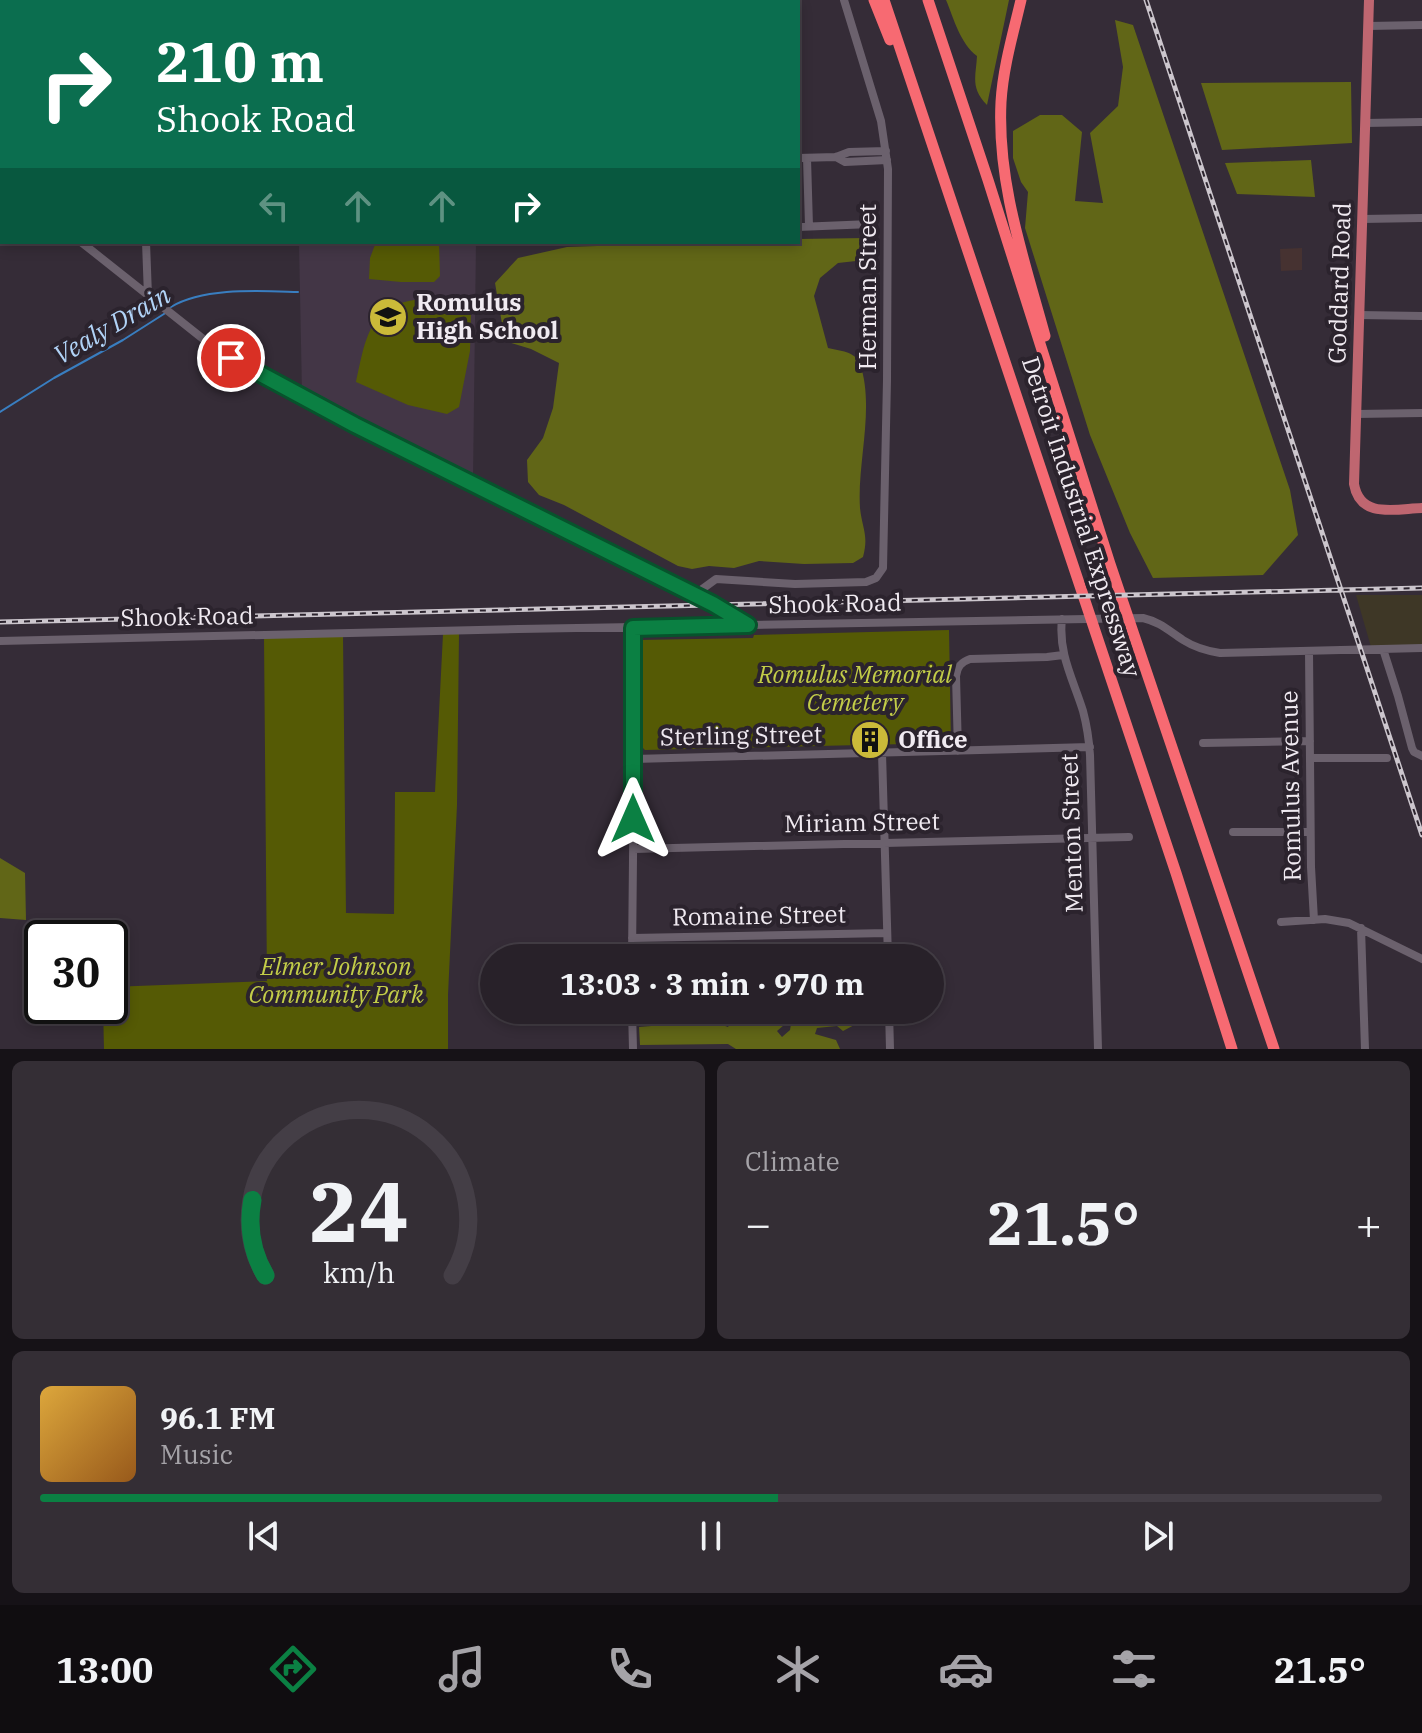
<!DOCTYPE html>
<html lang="en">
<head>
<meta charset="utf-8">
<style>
  :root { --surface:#282129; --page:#342e35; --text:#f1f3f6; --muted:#a5a3a8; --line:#443e46; --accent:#0b8043 }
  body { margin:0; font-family:"IBM Plex Serif",serif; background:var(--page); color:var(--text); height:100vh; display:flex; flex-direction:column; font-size:30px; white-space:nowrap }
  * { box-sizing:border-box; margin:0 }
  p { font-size:26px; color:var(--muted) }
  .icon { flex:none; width:44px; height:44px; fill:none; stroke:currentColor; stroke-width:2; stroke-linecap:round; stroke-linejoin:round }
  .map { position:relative; height:1049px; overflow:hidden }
  .panel { display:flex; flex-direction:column; gap:12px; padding:12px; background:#161217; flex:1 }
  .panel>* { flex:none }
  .top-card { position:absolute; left:0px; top:0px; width:800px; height:244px; box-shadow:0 4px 12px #0003,0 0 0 2px var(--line); background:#0b6e4f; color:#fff; overflow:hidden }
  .speed { position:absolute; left:24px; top:920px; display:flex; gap:16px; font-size:40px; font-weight:700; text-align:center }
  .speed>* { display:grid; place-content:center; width:104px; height:104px; border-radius:50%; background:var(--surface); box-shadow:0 4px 12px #0003,0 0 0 2px var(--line); line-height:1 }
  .speed .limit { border:4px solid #111; border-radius:12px; background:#fff; color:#111 }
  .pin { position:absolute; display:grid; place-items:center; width:68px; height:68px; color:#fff; margin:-34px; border:4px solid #fff; border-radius:50%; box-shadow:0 2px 8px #0007 }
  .me { position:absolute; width:88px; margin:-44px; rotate:0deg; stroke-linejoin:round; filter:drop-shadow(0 0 6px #0008) }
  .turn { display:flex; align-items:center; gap:28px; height:168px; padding:0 24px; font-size:36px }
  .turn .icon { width:104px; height:104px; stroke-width:2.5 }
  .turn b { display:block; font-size:56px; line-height:68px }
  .lanes { display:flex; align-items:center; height:76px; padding:0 24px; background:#0003; justify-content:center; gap:40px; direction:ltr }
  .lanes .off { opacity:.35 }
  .big { font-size:60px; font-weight:700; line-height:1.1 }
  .panel .tile { flex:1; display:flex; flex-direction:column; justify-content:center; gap:12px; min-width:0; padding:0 28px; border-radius:12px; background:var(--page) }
  .panel .dial { align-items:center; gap:0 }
  .dial svg { height:208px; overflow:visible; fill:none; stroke:var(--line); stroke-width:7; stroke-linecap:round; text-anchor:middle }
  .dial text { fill:var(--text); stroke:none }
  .song { display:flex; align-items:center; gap:24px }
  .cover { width:96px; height:96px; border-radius:12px; background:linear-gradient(135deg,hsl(40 70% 55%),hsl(30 70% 35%)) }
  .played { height:8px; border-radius:4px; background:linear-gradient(90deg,var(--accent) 55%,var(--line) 55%) }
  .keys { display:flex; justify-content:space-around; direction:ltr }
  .heat { display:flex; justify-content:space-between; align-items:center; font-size:44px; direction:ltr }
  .panel .tiles { flex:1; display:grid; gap:12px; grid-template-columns:1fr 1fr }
  .tile:last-child { grid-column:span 2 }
  .trip { position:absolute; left:480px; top:944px; width:464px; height:80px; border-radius:40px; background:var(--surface); box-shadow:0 4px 12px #0003,0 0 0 2px var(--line); font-weight:700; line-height:80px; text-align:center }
  .tab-bar { display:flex; height:128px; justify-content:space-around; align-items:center; background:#100d10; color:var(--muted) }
  .tab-bar .icon { width:56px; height:56px }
  .tab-bar .on { color:var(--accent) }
  .tab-bar b { font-size:36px; color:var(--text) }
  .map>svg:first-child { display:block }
  .commercial { fill:#3e3726 }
  .industrial { fill:#463231 }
  .built { fill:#433646 }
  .green { fill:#555a05 }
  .forest { fill:#616617 }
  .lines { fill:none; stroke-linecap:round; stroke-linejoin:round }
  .stream { stroke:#397ec0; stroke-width:2 }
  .minor { stroke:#6b616d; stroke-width:8 }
  .major { stroke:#bf6670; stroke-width:10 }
  .highway { stroke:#f76a72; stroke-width:11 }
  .rail-casing { stroke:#ccc6cd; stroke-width:5 }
  .rail { stroke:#2b232d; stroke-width:2; stroke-dasharray:6; stroke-linecap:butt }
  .route-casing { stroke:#07532c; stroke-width:20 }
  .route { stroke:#0b8043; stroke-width:14 }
  .labels { text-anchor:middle; stroke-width:8; stroke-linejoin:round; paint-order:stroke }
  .street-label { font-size:24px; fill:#f0eaf1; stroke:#2b232d }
  .poi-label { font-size:24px; font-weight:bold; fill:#f0eaf1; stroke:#2b232d; text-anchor:start }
  .park-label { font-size:24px; font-style:italic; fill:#c3cd48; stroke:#2b232d }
  .water-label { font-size:26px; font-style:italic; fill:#b1d3f7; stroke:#2b232d }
</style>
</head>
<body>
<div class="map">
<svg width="1422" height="1049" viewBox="0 0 1422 1049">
  <rect width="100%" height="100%" fill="#352c37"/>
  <path class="commercial" d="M1356 595H1422V645L1371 647Z"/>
  <path class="industrial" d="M1302 248V270L1281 271 1280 249Z"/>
  <path class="built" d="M299 242H476L473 480 302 393Z"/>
  <path class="green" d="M376 242H439L440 276 434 282H401L369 279 370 258Z
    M414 300H425L471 311 470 351 459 407 447 414 408 405 356 382C365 344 367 307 414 300Z
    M949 630 951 743 645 750 641 746 638 640 753 638 754 635Z
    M443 634H459L457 805 448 995V1049H104L103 1006H110V987L267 981 264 638 343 636 346 913 394 914 395 792H435Z"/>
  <path class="forest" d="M946 0H1009L987 105C970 88 976 76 977 56 960 43 954 19 946 0Z
    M1115 20 1133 25 1290 490 1298 535 1263 575 1153 578 1130 533 1090 435 1025 228 1028 192 1021 182 1013 158V131L1040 115H1062L1082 132 1075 201 1103 203 1090 133 1118 106 1123 67Z
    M1351 82 1352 143 1222 150 1201 83Z
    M1311 160 1315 197 1237 194 1225 163Z
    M866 238 868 255 865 260 838 263 820 278 814 296 828 348C840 351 855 351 860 364 875 407 857 463 860 508 862 528 869 535 863 557L853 563 804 564 759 561 734 568 709 566 692 569 678 566 564 505 539 495 528 482 527 460 543 438 553 408 559 363 531 349 505 341 495 283 518 258 567 247 718 242H798V239Z
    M0 858 25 873 26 920 0 918Z
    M740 1010H751V1013L756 1017 761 1010H781L786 1015 784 1025 777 1031 782 1037 790 1030 792 1018 803 1010H824L828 1014 840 1010H849L858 1023 843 1031 837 1026 817 1028 815 1034 836 1040 840 1049H736L728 1044 640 1045 639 1027 700 1022H714L728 1027 731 1022 742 1017Z"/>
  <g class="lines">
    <path class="stream" d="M171 307C204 287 261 291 298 292
      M0 412 54 378 123 340 167 312"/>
    <path class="minor" d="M141 0V2
      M532 0V2
      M625 0V2
      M1368 26 1422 25
      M1365 123 1422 122
      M836 157 845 162 887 160
      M798 158 836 157 849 152 886 151
      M807 158 809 226
      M0 178 2 179
      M1362 219 1422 218
      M798 227 871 224
      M81 242 207 342 231 358 355 425 713 604 747 625
      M146 242 148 296
      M1359 315 1422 316
      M1356 414 1422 413
      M694 595 716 579 795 584 866 582 876 578 883 568 887 380 888 169 881 121 844 0
      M1062 619C1058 653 1073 679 1083 711 1087 726 1089 740 1090 755L1098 1049
      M0 641 519 629 1143 618C1160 622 1169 631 1183 640 1194 647 1207 651 1220 653L1422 648
      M1383 649 1398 696 1412 748 1414 752 1422 756
      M1309 652 1311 867 1314 920
      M1203 743 1310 741
      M958 751 956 676C957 667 961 662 970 659L1047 657 1063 655
      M882 753 888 958
      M1310 758H1387
      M634 759 1090 747
      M1233 832H1310
      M633 849 1129 837
      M1281 922 1325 919 1349 923 1422 959
      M1361 928 1365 1049
      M632 938 887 933
      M632 958 634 759 633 628
      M632 1010 633 1049
      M889 1010 890 1049"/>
    <path class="major" d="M1369 0 1354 484C1360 519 1395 509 1422 508"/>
    <path class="highway" d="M874 0 890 40
      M884 0 1176 873 1232 1049
      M928 0 988 180 1110 564 1274 1049
      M1021 0C1013 34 1003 68 1001 102 997 183 1024 259 1045 336"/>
    <defs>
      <path id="rail" d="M1146 0 1422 835
        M0 622 1422 588"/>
    </defs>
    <use href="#rail" class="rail-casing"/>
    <use href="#rail" class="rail"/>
  </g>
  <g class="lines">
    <defs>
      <path id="route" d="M231 358 355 425 713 604 748 625 633 628V819"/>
    </defs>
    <use href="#route" class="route-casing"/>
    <use href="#route" class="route"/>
  </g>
  <defs>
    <symbol id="school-disc" viewBox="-11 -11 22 22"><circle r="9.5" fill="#cbba39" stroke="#2b232d"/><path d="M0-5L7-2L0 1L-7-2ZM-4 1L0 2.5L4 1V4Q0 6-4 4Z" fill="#111"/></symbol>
    <symbol id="building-disc" viewBox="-11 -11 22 22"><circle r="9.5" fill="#cbba39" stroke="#2b232d"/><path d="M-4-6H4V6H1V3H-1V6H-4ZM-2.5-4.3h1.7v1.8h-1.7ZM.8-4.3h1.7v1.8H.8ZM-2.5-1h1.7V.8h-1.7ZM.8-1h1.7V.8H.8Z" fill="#111"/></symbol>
  </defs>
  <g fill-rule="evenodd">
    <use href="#school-disc" x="366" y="295" width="44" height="44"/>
    <use href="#building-disc" x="848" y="718" width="44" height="44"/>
  </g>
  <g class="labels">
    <g class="street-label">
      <text transform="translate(1340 283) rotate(-88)" y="8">Goddard Road</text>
      <text transform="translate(868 287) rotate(-90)" y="8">Herman Street</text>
      <text transform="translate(1081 517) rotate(72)" y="8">Detroit Industrial Expressway</text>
      <text transform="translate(835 604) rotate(-1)" y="8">Shook Road</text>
      <text transform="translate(187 617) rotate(-1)" y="8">Shook Road</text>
      <text transform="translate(741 736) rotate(-1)" y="8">Sterling Street</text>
      <text transform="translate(1291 786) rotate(-91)" y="8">Romulus Avenue</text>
      <text transform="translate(862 823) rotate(-1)" y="8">Miriam Street</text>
      <text transform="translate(1072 833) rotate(-92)" y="8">Menton Street</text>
      <text transform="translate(759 916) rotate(-1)" y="8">Romaine Street</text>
    </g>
    <g class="poi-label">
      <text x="416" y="311">Romulus<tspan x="416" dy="28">High School</tspan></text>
      <text x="898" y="748">Office</text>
    </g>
    <g class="park-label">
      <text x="855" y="683">Romulus Memorial<tspan x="855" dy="28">Cemetery</tspan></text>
      <text x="336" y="975">Elmer Johnson<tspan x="336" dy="28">Community Park</tspan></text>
    </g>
    <g class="water-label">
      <text transform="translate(112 325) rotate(-30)" y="9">Vealy Drain</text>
    </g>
  </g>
</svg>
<div class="speed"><div class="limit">30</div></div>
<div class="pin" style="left:231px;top:358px;background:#d93025"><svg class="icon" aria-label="arrive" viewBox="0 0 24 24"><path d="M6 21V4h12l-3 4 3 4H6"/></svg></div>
<svg class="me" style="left:633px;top:819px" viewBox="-20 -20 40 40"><path d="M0-17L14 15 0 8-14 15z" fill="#0b8043" stroke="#fff" stroke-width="4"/></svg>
<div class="trip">13:03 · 3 min · 970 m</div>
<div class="top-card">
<div class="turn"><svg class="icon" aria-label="right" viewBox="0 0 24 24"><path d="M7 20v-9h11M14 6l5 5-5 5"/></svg><div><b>210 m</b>Shook Road</div></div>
<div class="lanes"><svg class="icon off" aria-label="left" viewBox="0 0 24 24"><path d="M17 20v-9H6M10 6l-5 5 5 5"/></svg><svg class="icon off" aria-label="ahead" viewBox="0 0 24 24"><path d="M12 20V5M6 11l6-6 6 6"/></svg><svg class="icon off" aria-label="ahead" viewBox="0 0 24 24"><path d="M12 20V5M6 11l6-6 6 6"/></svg><svg class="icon" aria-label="right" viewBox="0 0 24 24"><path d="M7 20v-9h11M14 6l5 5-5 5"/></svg></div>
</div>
</div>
<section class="panel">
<div class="tiles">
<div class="tile dial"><svg viewBox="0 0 100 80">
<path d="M14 69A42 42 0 1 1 86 69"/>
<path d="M14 69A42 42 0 0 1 9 40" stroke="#0b8043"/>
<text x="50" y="56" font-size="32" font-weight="700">24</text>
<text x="50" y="72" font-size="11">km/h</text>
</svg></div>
<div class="tile"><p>Climate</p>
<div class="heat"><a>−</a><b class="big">21.5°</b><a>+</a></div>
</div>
<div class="tile">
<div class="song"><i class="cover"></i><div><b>96.1 FM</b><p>Music</p></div></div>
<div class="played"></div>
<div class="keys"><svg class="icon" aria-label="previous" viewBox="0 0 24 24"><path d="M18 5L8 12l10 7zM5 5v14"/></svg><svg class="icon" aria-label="pause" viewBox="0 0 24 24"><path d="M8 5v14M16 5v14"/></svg><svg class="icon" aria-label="next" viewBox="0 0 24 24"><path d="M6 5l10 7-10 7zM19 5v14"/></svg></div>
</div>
</div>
</section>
<nav class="tab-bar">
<b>13:00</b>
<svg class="icon on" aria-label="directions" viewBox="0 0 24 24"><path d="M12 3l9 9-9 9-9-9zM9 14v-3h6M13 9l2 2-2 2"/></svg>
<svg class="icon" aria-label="music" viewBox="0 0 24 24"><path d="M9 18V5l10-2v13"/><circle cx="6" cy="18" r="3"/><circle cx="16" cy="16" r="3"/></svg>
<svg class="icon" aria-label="phone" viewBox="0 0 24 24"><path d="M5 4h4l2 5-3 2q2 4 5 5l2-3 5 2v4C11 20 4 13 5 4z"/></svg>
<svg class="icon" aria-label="climate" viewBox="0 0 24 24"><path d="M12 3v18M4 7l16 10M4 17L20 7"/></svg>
<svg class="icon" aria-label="car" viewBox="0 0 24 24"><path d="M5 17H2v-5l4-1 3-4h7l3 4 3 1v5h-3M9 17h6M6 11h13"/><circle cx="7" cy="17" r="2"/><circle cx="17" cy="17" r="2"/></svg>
<svg class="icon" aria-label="filters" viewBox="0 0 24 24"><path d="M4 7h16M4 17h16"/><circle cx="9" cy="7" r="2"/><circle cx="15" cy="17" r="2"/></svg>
<b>21.5°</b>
</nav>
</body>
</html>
